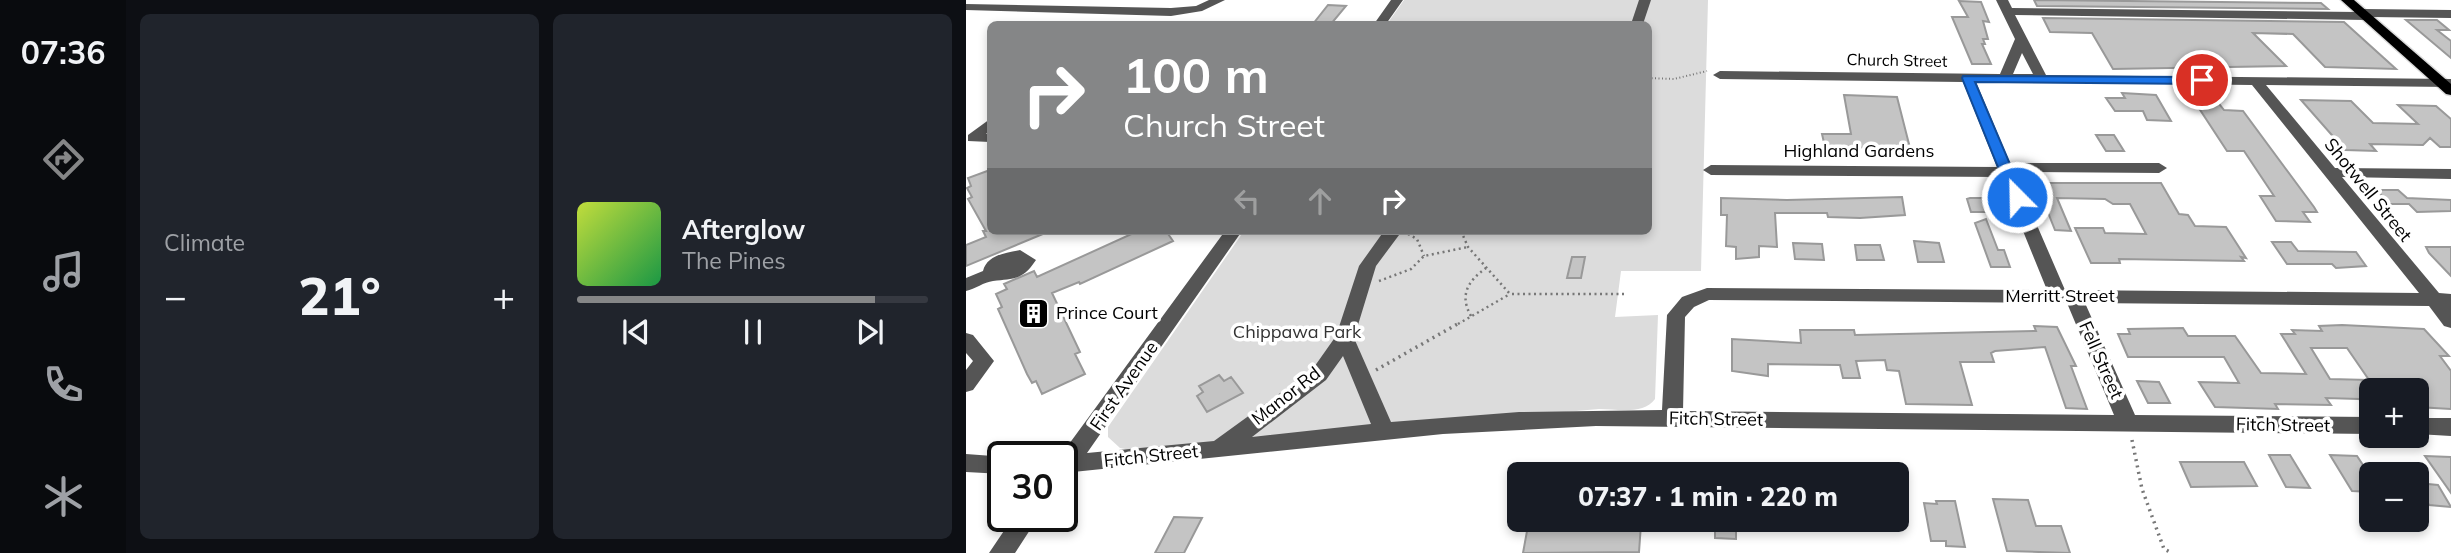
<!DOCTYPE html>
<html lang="en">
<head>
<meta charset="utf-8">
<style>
  :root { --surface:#171b24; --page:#20242c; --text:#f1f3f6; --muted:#9ea1a6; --line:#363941; --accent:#858687 }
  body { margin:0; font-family:Mulish,sans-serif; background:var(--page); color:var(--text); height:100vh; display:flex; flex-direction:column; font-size:26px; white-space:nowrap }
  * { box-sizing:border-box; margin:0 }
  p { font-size:23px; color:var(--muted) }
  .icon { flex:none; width:38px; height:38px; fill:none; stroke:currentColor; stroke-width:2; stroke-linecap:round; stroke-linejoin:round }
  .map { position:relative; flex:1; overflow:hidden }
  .sheet { display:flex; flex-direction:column; gap:14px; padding:14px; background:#0d0f14; width:840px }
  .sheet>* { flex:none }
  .top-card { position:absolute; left:21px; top:21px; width:665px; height:214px; border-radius:10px; box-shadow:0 4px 10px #0003; background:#858687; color:#fff; overflow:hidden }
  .controls { position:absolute; left:1393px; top:378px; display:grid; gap:14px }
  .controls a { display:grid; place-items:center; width:70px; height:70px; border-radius:10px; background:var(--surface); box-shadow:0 4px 10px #0003; font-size:35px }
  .speed { position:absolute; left:21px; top:441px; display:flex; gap:14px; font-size:35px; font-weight:700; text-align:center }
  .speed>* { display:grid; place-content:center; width:91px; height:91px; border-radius:50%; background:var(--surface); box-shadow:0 4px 10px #0003; line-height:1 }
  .speed .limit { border:4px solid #111; border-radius:10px; background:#fff; color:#111 }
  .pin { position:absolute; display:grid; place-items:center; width:60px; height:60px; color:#fff; margin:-30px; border:4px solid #fff; border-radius:50%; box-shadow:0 2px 7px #0007 }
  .me { position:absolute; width:77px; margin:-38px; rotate:337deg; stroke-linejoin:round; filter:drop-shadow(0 0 5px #0008) }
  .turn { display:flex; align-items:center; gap:24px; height:147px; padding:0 21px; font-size:32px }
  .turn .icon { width:91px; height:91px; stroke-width:2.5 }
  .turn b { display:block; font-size:49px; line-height:60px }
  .lanes { display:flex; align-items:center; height:66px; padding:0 21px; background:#0003; justify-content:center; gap:35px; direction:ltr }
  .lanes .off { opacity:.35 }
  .big { font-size:52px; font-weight:800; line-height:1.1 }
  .sheet .tile { flex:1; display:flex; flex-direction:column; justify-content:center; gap:10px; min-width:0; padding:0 24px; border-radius:10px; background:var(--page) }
  .song { display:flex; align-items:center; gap:21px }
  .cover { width:84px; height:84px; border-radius:10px; background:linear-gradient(135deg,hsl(70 70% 55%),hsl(140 70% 35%)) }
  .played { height:7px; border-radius:4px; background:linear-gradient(90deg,var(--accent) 85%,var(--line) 85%) }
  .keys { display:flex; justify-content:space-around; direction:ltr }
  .heat { display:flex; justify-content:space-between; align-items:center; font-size:38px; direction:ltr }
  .sheet .tiles { flex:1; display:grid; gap:14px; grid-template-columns:repeat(2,1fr) }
  .trip { position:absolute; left:541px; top:462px; width:402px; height:70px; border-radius:10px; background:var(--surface); box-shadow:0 4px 10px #0003; font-weight:800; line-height:70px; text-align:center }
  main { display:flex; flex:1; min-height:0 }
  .dock { display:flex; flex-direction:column; width:126px; justify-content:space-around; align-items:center; background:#090b0e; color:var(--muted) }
  .dock .icon { width:49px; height:49px }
  .dock .on { color:var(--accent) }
  .dock b { font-size:32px; color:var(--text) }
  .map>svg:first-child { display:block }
  .green { fill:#dcdcdc }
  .building { fill:#c4c4c4; stroke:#999; stroke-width:2; fill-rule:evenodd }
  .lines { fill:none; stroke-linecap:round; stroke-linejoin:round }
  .major-casing { stroke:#dbdbdb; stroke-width:3 }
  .path-far2 { stroke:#777; stroke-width:2; stroke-dasharray:1 2.5; stroke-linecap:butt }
  .path-far1 { stroke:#777; stroke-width:2.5; stroke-dasharray:2 3.5; stroke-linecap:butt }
  .path { stroke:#777; stroke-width:3.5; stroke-dasharray:2 4.5; stroke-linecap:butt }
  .minor { fill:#555; fill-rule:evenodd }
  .major { fill:#000; fill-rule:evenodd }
  .route { fill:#1a73e8; stroke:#114b97; stroke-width:2 }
  .labels { text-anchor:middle; stroke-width:7; stroke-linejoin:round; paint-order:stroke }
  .far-street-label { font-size:16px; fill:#000; stroke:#fff }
  .street-label { font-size:18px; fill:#000; stroke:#fff }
  .poi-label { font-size:18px; fill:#000; stroke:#fff; text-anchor:start }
  .park-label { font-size:18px; fill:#333; stroke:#fff }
</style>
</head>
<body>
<main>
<nav class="dock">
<b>07:36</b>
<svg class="icon on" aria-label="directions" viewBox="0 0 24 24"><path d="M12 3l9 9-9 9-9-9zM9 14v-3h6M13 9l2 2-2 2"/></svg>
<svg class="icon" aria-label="music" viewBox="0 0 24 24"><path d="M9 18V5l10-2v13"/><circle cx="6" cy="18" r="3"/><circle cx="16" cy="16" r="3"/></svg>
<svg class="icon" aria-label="phone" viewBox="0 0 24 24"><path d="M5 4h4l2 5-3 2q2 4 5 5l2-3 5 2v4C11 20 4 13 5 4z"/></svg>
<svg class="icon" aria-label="climate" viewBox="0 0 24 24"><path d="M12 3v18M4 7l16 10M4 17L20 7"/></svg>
</nav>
<section class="sheet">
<div class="tiles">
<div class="tile"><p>Climate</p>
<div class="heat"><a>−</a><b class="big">21°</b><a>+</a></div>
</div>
<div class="tile">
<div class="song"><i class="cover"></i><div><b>Afterglow</b><p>The Pines</p></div></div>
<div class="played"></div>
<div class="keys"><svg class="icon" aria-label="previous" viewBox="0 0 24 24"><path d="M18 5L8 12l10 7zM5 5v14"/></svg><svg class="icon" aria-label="pause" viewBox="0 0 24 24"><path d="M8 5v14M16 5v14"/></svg><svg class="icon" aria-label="next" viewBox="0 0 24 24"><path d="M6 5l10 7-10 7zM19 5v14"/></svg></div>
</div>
</div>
</section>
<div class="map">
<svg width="1485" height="553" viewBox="0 0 1485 553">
  <rect width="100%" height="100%" fill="#fff"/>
  <path class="green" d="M438 0H742L735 271H655L649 317 692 315 689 399C678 415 651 409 633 409L165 450 154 448 142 437V427L278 231H682V24H421Z"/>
  <path class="building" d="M1068 0 1355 3 1362 9 1071 6Z
    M993 1 1015 2 1023 22 1017 21 1022 39H1017L1019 44H1016L1025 64H1006L986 17H1002Z
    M362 5 380 6 365 24H347Z
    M1077 18 1378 22 1430 69 1359 67 1327 34 1287 33 1320 66 1147 69 1126 33 1084 32Z
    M1440 20H1471L1483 30H1471L1485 41V58Z
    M1156 93 1190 95 1205 121 1181 120 1177 111H1149L1140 98H1159Z
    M878 95 931 97 944 148 859 147 856 134H885Z
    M1225 96 1250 100 1258 110 1277 111 1348 207 1351 212H1337L1344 222 1310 221 1294 196H1308L1278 151H1261Z
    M1335 100 1385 101 1407 123 1452 124 1432 105 1470 106 1485 119V147H1474L1464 138 1457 145 1404 144 1410 151 1379 150Z
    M1130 135H1148L1158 151H1140Z
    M24 170V231H84L0 266V245L20 237 17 231H20L2 199 6 197 1 188 5 186 2 178Z
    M1076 183H1195L1213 214 1222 215 1229 226 1260 227 1280 258 1275 257 1278 261 1153 259 1154 263H1125L1109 228H1137L1139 233 1180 234 1164 204H1147L1139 199 1091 198 1105 231 1089 230 1071 185H1077Z
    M1410 190H1432L1441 198 1485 200V211L1451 212 1443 204H1424Z
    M936 197 939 215 894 218 862 217 861 213H809L811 247 793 246V257L770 259V247L760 246 761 215H755V198L821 200Z
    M1004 198H1021L1026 212H1005L1001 199Z
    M1020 219 1032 250H1038L1044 267H1025L1009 223Z
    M172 231H200L207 241 114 284 113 282 86 293 114 352 109 354 119 374 76 394 70 381 66 383 61 374 32 309 36 307 30 294 41 289 38 284 68 271 71 277Z
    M948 241 973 243 978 262H952Z
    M1306 242H1325L1332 251 1390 252 1400 266 1370 268 1366 264H1321Z
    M827 243 856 244 858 260 829 259Z
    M889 245H914L918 260H891Z
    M1460 247H1485V276L1463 253Z
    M606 257H619L615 278H601Z
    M1376 325 1458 329 1483 356H1474L1485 371V409L1451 407V390H1409L1405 384V414L1393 399 1360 398 1365 405 1309 404 1312 409 1249 407 1233 382 1273 383 1258 357H1162L1152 334H1164L1162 329 1217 328 1222 336H1269L1295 373 1340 374 1315 334H1329L1326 330 1356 331 1353 326ZM1345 348H1381L1403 380 1364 379Z
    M1068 326 1091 327 1110 366H1105L1121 409 1100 408 1079 347 1029 351 1025 353 1028 362H994L1006 405 940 404 933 371 921 370 919 360 890 361 894 378H877L874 365 802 364V376L766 371V339L835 343 834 330H888L889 335 1070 331Z
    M253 375 258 381 265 377 277 393 241 412 231 396 237 392 233 386Z
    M1171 381 1193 382 1204 403H1182Z
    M1303 455H1324L1344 488 1320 487Z
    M1364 455 1391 456 1401 471 1405 470V492L1386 491Z
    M1459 456 1485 457V493Z
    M1214 462H1278L1291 486 1225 487Z
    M1451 483 1472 485 1485 507 1463 505Z
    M1027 499 1062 500 1070 526H1095L1104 553 1041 551Z
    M970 501H989L999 547 980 546V541H965L958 503 971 504Z
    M208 517 236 518 218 553H189Z
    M563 520H651V523L675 524 673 552 557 553Z
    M749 520H770V539L749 538Z"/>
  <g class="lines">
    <defs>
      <path id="major" d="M1375 0H1388L1485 84V95L1480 94Z"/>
    </defs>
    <use href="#major" class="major-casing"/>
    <path class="path-far2" d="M682 78 708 79 741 71"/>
    <path class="path-far1" d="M495 231 502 247 544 294H658
      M442 234 451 239 458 256
      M413 281 445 269 458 256 502 247
      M505 316C493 295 502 281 520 268
      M492 324 544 294"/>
    <path class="path" d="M410 370 495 322
      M1166 440 1176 489 1198 549 1206 553"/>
    <path class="minor" d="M243 0H259L236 11 205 16 0 10V4L205 8 230 6Z
      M425 0H437L420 24H408Z
      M673 0H685L677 24H665Z
      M1030 0H1042L1046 8 1392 12 1397 9 1485 10V18L1405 17 1400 20 1049 15 1080 75 1485 79V87L1300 85 1369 168 1485 169V179L1376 177 1473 293 1485 294V328L1478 326 1463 306 1119 303 1169 415 1405 417V434L630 426 477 434 107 472 96 477V457H90L95 455 259 231H276L121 453 248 441 346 370 370 336 393 266 418 231H436L410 266 388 338 425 422 553 412 696 410 701 315 716 297 741 288 1081 290 1035 177 745 175 737 170 745 165 1031 167 997 82 754 79 747 75 754 71 1034 74 1049 39ZM1056 53 1067 74H1047ZM1010 82 1286 85 1453 293 1099 290 1048 172 1193 173 1201 168 1193 163H1044ZM743 300 1101 303 1148 415 717 411 719 317 728 307ZM377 356 405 424 286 437 360 380Z
      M24 119V130L20 134H24V142L2 141V135Z
      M54 250 70 260C56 281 48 278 27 281 18 282 9 289 0 291V278L17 271C21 255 39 253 54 250Z
      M0 333 7 335 28 361 7 390 0 392V370L7 361 0 353Z
      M1451 418H1485V436L1451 434Z
      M0 454 40 457H37V474L0 472Z
      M48 516H73L49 553H23Z"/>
    <use href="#major" class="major"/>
  </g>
  <path class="route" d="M997 76 1236 77 1242 80 1236 84 1009 82 1058 197 1051 201 1044 197 996 78Z"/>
  <defs>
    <symbol id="building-square" viewBox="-11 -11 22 22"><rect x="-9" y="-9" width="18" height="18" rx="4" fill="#000" stroke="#fff"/><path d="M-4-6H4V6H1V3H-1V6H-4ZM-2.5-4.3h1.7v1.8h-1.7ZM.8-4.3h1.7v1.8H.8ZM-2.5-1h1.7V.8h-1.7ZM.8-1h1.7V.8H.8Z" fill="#fff"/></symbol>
  </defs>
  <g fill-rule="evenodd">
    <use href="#building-square" x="50" y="296" width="35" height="35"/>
  </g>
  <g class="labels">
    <g class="far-street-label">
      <text transform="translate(931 60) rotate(1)" y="6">Church Street</text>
    </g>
    <g class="street-label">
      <text x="893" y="157">Highland Gardens</text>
      <text transform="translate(1402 190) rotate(51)" y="6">Shotwell Street</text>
      <text x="1094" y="302">Merritt Street</text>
      <text transform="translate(1135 360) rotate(66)" y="6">Fell Street</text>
      <text transform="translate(158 386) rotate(-55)" y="6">First Avenue</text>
      <text transform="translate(320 396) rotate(-38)" y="6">Manor Rd</text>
      <text transform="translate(750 419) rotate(1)" y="6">Fitch Street</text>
      <text transform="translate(1317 425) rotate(1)" y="6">Fitch Street</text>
      <text transform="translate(185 456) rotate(-6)" y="6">Fitch Street</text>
    </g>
    <g class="poi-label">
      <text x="90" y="319">Prince Court</text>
    </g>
    <g class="park-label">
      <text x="331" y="338">Chippawa Park</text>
    </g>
  </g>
</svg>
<div class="controls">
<a>+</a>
<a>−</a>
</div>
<div class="speed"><div class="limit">30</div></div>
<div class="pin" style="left:1236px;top:80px;background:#d93025"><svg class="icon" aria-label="arrive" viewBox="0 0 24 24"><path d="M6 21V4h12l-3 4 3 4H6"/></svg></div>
<svg class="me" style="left:1051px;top:197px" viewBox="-20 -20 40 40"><circle r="17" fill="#1a73e8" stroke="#fff" stroke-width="3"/><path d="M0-11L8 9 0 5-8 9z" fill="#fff"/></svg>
<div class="trip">07:37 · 1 min · 220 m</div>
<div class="top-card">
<div class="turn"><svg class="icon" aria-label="right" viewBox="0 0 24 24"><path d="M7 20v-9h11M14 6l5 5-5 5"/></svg><div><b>100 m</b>Church Street</div></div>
<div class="lanes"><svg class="icon off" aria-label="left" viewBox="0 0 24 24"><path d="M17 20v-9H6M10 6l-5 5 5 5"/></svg><svg class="icon off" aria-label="ahead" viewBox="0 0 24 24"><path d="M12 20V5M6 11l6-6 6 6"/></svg><svg class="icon" aria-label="right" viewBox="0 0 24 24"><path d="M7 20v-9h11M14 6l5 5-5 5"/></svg></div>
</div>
</div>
</main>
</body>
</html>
